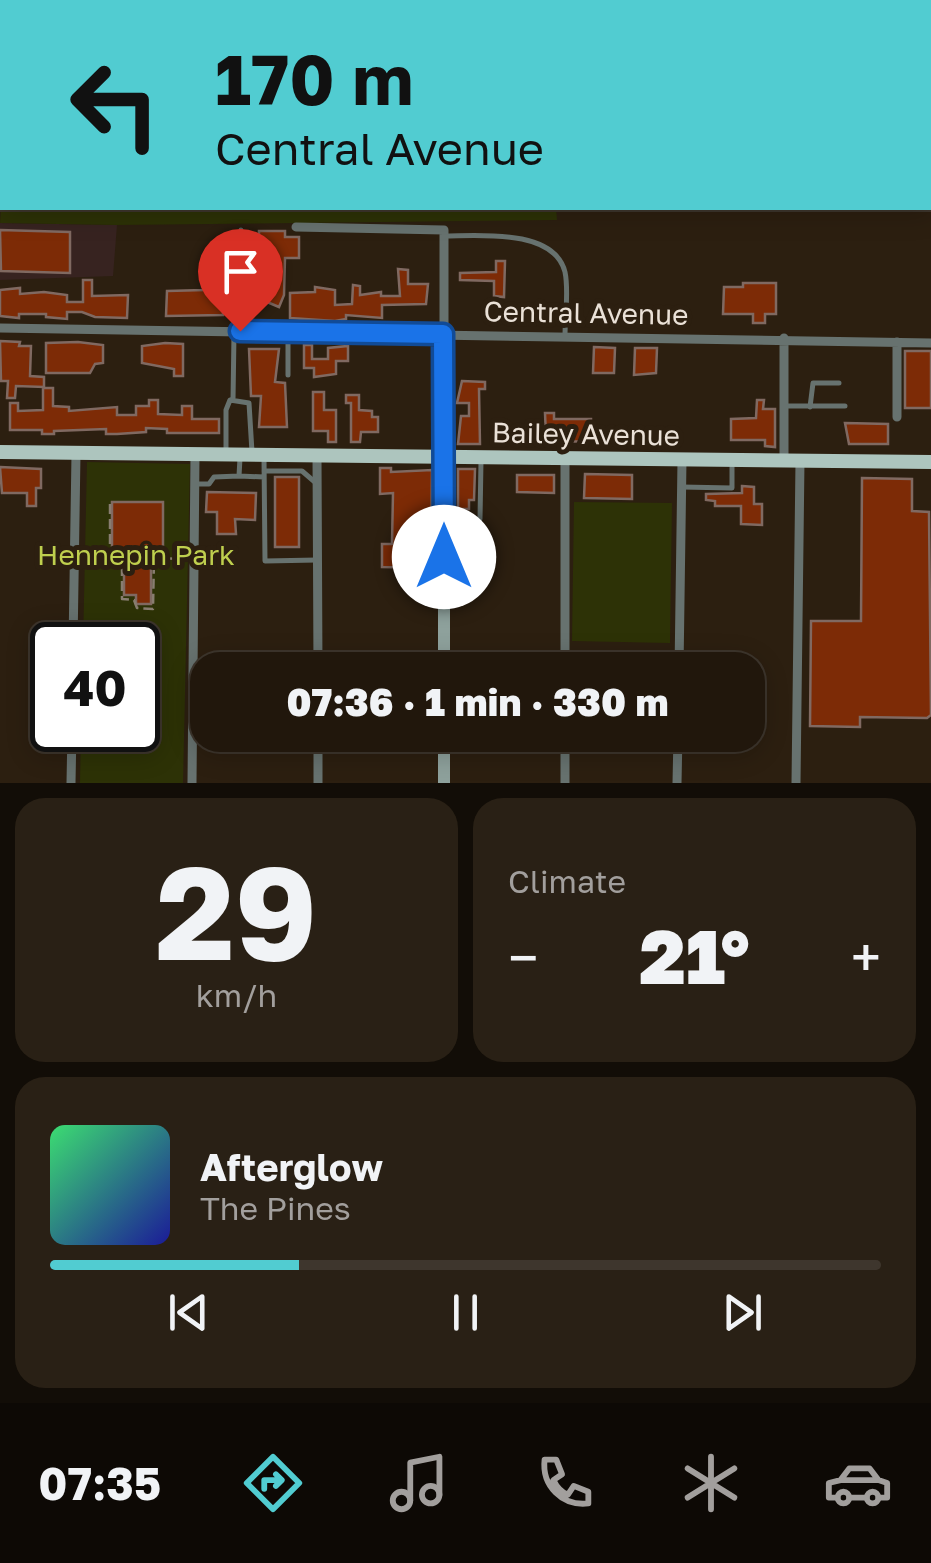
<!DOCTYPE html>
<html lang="en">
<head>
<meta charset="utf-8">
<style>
  :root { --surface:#21170c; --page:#292015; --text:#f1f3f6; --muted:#a29f9d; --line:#3e362d; --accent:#51ccd1 }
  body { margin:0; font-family:"Golos Text",sans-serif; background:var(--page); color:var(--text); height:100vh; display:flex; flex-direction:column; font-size:38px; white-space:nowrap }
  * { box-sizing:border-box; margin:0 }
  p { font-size:32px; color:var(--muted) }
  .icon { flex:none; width:55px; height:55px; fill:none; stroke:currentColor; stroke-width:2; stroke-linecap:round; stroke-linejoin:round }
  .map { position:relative; height:783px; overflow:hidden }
  .side { display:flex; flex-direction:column; gap:15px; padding:15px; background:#120d07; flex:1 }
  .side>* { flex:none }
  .top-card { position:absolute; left:0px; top:0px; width:932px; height:210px; box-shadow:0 5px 25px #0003,0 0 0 2px var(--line); background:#51ccd1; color:#111; overflow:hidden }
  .speed { position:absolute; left:30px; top:622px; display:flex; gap:20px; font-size:50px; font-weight:700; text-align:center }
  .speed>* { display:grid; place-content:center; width:130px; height:130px; border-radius:50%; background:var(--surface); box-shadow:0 5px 25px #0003,0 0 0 2px var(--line); line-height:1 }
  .speed .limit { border:5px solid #111; border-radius:15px; background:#fff; color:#111 }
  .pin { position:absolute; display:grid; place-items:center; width:85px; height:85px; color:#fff; margin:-102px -42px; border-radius:50% 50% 50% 0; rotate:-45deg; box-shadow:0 0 10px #0007 }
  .pin .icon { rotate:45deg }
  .me { position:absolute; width:110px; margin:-55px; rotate:0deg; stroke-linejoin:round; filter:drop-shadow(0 0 8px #0008) }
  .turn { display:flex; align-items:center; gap:35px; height:210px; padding:0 50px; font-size:45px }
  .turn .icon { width:130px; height:130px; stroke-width:2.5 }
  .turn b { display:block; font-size:70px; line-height:85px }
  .big { font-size:75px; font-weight:800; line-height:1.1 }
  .side .widget { flex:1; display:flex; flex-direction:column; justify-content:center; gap:15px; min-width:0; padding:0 35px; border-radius:30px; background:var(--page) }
  .side .dial { align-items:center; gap:0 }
  .dial b { font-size:130px; line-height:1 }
  .song { display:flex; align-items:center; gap:30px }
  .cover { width:120px; height:120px; border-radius:15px; background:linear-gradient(135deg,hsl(140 70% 55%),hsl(240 70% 35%)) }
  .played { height:10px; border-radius:5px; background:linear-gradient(90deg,var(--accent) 30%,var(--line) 30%) }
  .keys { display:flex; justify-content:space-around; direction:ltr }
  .heat { display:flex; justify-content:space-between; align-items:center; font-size:55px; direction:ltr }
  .side .tiles { flex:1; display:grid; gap:15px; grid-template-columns:1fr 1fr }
  .widget:last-child { grid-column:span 2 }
  .trip { position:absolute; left:190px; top:652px; width:575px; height:100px; border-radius:30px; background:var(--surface); box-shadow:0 5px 25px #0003,0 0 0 2px var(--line); font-weight:800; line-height:100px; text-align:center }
  .tabs { display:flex; height:160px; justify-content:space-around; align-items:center; background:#0d0905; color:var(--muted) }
  .tabs .icon { width:70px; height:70px }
  .tabs .on { color:var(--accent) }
  .tabs b { font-size:45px; color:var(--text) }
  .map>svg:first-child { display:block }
  .industrial { fill:#372320 }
  .green { fill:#2d3206 }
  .building { fill:#7d2b06; stroke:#806961; stroke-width:2.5 }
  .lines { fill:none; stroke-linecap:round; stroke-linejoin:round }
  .path { stroke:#887d70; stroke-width:2.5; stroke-dasharray:10 5; stroke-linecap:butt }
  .lane { stroke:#67726f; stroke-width:5 }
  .street { stroke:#67726f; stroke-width:9 }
  .secondary { stroke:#8ea19c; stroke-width:12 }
  .primary { stroke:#adc5be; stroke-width:14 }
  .rail-casing { stroke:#8c8174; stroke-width:6 }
  .rail { stroke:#2c1f10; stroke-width:2.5; stroke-dasharray:8; stroke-linecap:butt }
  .route-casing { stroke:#114b97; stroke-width:25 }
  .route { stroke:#1a73e8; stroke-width:18 }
  .labels { text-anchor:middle; stroke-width:10; stroke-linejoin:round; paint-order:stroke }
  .street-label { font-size:28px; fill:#eae1d7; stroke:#2c1f10 }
  .park-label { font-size:28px; fill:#bfcf4e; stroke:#2c1f10 }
</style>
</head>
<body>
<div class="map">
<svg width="931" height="783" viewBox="0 0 931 783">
  <rect width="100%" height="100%" fill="#2c1f10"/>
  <path class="industrial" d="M0 0H670L2 2 0 192Z
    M0 223 117 225 113 276 0 280Z"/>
  <path class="green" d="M2 191V208H556L557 220 117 225 0 223Z
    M87 462 190 464 183 783H80L81 730H138V645H83Z
    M574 502 672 503 670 643 572 641Z"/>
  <path class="building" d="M0 230 70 232V273L1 271Z
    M259 231H285V237H299V258H285L284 295 279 307 255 297 259 286Z
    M496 261H505L504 297 494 296V281L460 280V273L496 272Z
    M398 269 408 270V284H428L426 304 382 305V318L346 315V319L335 321 290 318V293L315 292V287L335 290V305L352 304 353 285 360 286V295L381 292V296H400Z
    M83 280H92V296L128 295 127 318 95 317 82 312H67V319L46 317V314H19V318L0 316V290L20 288V294L44 292 67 295V302H83Z
    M204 281 222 282 223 315 166 316 167 291 204 290Z
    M743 283H776V314H765V323H753V314H723L724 287H743Z
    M0 341 20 342 19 346H31L30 376 44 377V387L16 386 15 398H7L8 381H1Z
    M78 342 103 345V363L95 364 90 373H46V343Z
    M165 343 183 344V376H174V369L142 363V346Z
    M304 345H312V359H328V348L348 346V361H336V374L314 377V368H304Z
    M594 347 615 348 614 373H593Z
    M635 348H657L656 373 634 375Z
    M249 349H279L275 382 285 383 287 427H259L261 396H251Z
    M905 351H931V408H905Z
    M462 381 485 382V389H479L480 444H458L461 416H469V403H457Z
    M43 388H53V406L69 407V411L117 407V415H136V406H149V400H158V414L182 415V406H192V419H219V433H167V429L146 428V432L117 434H106V429L54 431V434H42V430H10V403H18V411L43 410Z
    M313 392H324V410H336V442H328V431H313Z
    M346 395H359V410L372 411V417H378V432H361L360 442H351V403H346Z
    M757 400H764L763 409H775V447L765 446V440H731V419L756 418Z
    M545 413H554V419H591V441L557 442V437H546Z
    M845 423 888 424V444H849Z
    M0 467 41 469V488H36V506H27V493H2Z
    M380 468H391V472L432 470 431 568 382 567V544H392L393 493 380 494Z
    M458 469H475L474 500H469V509H458Z
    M585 474 632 475V499L584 498Z
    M517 475H554V493L517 492Z
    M275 477H299V547H275Z
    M862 478 912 479V511L929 512 931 715 927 718 860 717V727L810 726 811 621H861Z
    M742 486 754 487V504H762V525L741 524V506H715V501L706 500V494L742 493Z
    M207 492 256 493 255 520 235 519 236 534H217V512H206Z
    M112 502H163V554H151V604H136V595H124V553H112Z"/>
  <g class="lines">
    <path class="path" d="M110 504V560L122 559V599L134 600 137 608 153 609 154 558 186 559
      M86 557 108 559"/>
    <path class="lane" d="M119 0V2
      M463 0 466 2
      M617 0 619 2
      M291 2V0
      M405 2 408 0
      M444 236C478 236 554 228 565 272 569 291 565 316 565 336
      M240 331 241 230
      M288 375V335
      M233 400 234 334
      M784 406H845
      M810 407 813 383H839
      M226 454V410L230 400 249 403 252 452
      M264 458 265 561 317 560
      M264 471H302L316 483
      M239 476 264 477
      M195 484H209L214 477 239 476 240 458
      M682 487 732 488V463
      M445 520 480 519 481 461"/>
    <path class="street" d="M0 22H2
      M296 227 444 230V457
      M0 328 931 343
      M897 417V342
      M317 456 318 670
      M565 458V670
      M784 461V338
      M73 645 76 454
      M679 670 682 460
      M318 735V783
      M565 735V783
      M71 783 72 730
      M192 783 195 455
      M677 783 678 735
      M796 783 800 461"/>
    <path class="secondary" d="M444 457V670
      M444 735V783"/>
    <path class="primary" d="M0 452 931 462"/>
    <defs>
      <path id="rail" d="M815 0 817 2
        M882 0 883 2
        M930 115 931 118
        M0 183H2
        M930 185 931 187"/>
    </defs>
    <use href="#rail" class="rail-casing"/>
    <use href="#rail" class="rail"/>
  </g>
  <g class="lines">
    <defs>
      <path id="route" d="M240 331 443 334 444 557"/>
    </defs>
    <use href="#route" class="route-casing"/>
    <use href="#route" class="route"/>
  </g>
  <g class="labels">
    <g class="street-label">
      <text transform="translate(586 313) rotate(1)" y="10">Central Avenue</text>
      <text transform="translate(586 434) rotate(1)" y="10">Bailey Avenue</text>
    </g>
    <g class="park-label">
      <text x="136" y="565">Hennepin Park</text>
    </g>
  </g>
</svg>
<div class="speed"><div class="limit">40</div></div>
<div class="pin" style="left:240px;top:331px;background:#d93025"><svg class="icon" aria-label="arrive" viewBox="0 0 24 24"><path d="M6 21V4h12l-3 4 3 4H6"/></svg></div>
<svg class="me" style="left:444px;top:557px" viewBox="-20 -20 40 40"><circle r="19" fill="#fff"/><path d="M0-13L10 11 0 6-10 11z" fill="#1a73e8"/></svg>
<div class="trip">07:36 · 1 min · 330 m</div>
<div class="top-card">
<div class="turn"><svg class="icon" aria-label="left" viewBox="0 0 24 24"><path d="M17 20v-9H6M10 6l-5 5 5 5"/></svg><div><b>170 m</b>Central Avenue</div></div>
</div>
</div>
<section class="side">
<div class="tiles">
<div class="widget dial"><b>29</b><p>km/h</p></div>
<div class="widget"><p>Climate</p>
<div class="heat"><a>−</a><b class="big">21°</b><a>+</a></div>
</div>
<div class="widget">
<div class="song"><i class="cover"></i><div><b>Afterglow</b><p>The Pines</p></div></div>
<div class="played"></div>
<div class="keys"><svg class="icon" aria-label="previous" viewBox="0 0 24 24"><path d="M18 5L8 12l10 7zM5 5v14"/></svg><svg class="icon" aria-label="pause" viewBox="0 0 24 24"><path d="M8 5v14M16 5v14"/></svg><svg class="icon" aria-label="next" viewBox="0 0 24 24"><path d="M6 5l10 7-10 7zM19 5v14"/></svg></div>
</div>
</div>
</section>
<nav class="tabs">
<b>07:35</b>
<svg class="icon on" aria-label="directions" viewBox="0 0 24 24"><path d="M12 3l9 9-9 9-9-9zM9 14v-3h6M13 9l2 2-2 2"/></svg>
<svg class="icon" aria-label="music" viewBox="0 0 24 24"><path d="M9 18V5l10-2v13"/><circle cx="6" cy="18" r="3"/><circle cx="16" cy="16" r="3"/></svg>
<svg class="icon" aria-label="phone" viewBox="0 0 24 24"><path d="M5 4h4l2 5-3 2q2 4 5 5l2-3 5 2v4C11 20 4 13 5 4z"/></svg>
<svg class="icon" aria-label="climate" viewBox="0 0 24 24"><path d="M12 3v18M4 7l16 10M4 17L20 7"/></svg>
<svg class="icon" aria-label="car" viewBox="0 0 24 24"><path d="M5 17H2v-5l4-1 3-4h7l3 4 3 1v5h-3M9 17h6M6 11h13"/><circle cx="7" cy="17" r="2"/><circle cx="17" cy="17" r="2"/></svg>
</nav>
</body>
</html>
